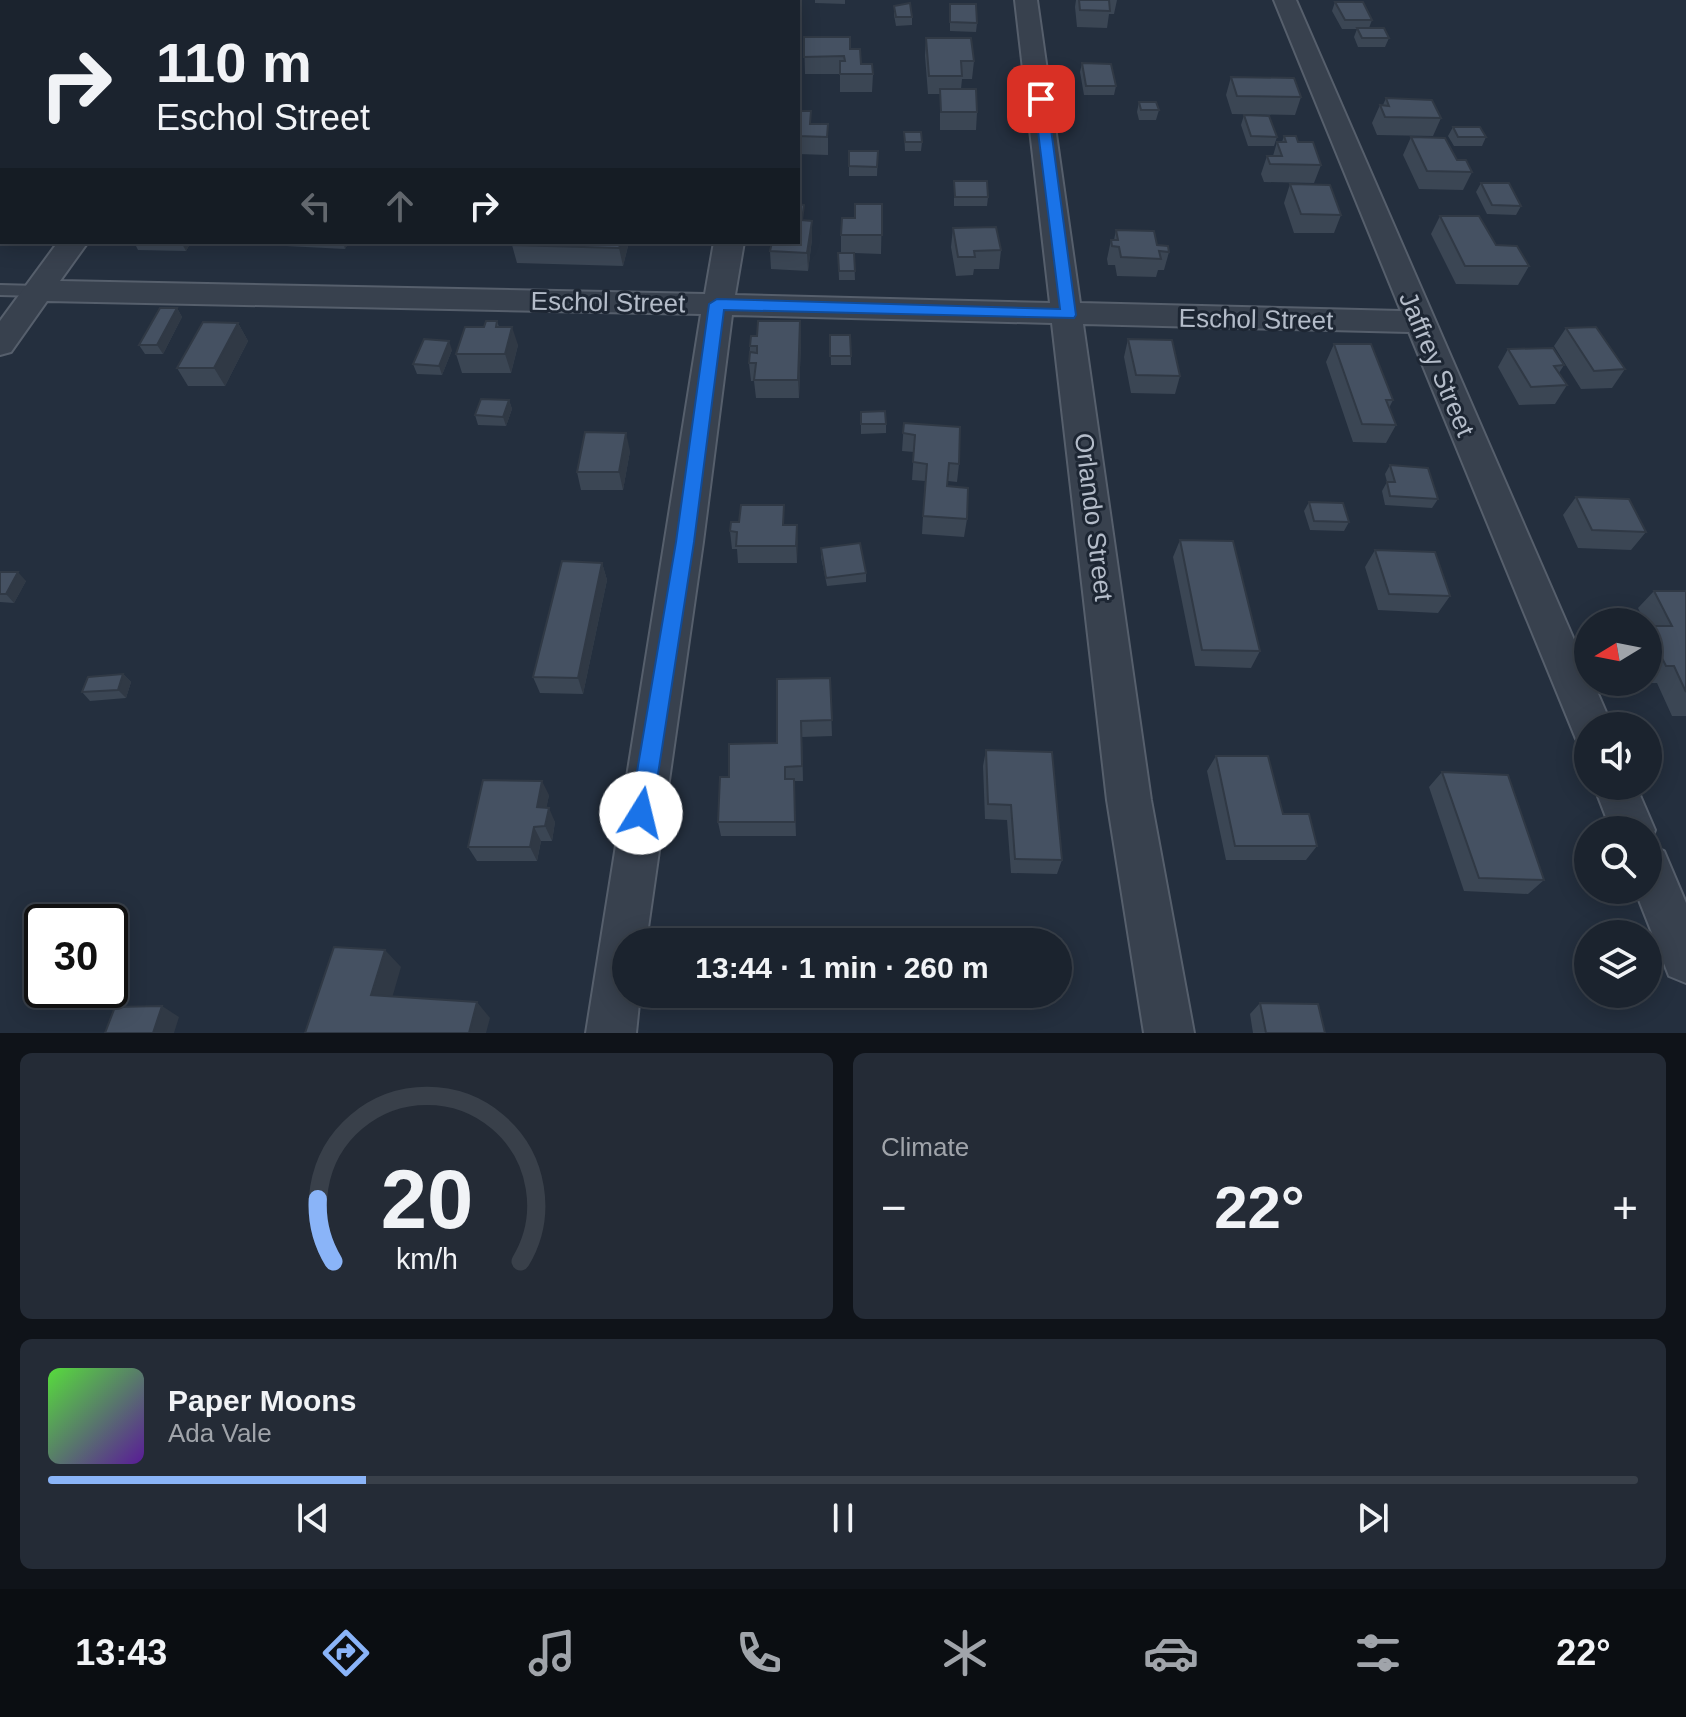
<!DOCTYPE html>
<html lang="en">
<head>
<meta charset="utf-8">
<style>
  :root { --surface:#1b232e; --page:#242b36; --text:#f1f3f6; --muted:#a0a4aa; --line:#39404a; --accent:#8ab4f8 }
  body { margin:0; font-family:Helvetica,sans-serif; background:var(--page); color:var(--text); height:100vh; display:flex; flex-direction:column; font-size:30px; white-space:nowrap }
  * { box-sizing:border-box; margin:0 }
  p { font-size:26px; color:var(--muted) }
  .icon { flex:none; width:44px; height:44px; fill:none; stroke:currentColor; stroke-width:2; stroke-linecap:round; stroke-linejoin:round }
  .map { position:relative; height:1033px; overflow:hidden }
  .details { display:flex; flex-direction:column; gap:20px; padding:20px; background:#0f1319; flex:1 }
  .details>* { flex:none }
  .hud { position:absolute; left:0px; top:0px; width:800px; height:244px; box-shadow:0 4px 20px #0003,0 0 0 2px var(--line); background:#1b232e; color:var(--text); overflow:hidden }
  .needle { width:52px; rotate:260deg }
  .fabs { position:absolute; left:1574px; top:608px; display:grid; gap:16px }
  .fabs a { display:grid; place-items:center; width:88px; height:88px; border-radius:50%; background:var(--surface); box-shadow:0 4px 20px #0003,0 0 0 2px var(--line); font-size:40px }
  .speed { position:absolute; left:24px; top:904px; display:flex; gap:16px; font-size:40px; font-weight:700; text-align:center }
  .speed>* { display:grid; place-content:center; width:104px; height:104px; border-radius:50%; background:var(--surface); box-shadow:0 4px 20px #0003,0 0 0 2px var(--line); line-height:1 }
  .speed .limit { border:4px solid #111; border-radius:12px; background:#fff; color:#111 }
  .pin { position:absolute; display:grid; place-items:center; width:68px; height:68px; color:#fff; margin:-34px; border-radius:16px; box-shadow:0 4px 12px #0006 }
  .me { position:absolute; width:88px; margin:-44px; rotate:9deg; stroke-linejoin:round; filter:drop-shadow(0 0 6px #0008) }
  .turn { display:flex; align-items:center; gap:28px; height:168px; padding:0 24px; font-size:36px }
  .turn .icon { width:104px; height:104px; stroke-width:2.5 }
  .turn b { display:block; font-size:56px; line-height:68px }
  .lanes { display:flex; align-items:center; height:76px; padding:0 24px; background:#0003; justify-content:center; gap:40px; direction:ltr }
  .lanes .off { opacity:.35 }
  .big { font-size:60px; font-weight:700; line-height:1.1 }
  .details .widget { flex:1; display:flex; flex-direction:column; justify-content:center; gap:12px; min-width:0; padding:0 28px; border-radius:12px; background:var(--page) }
  .details .dial { align-items:center; gap:0 }
  .dial svg { height:208px; overflow:visible; fill:none; stroke:var(--line); stroke-width:7; stroke-linecap:round; text-anchor:middle }
  .dial text { fill:var(--text); stroke:none }
  .song { display:flex; align-items:center; gap:24px }
  .cover { width:96px; height:96px; border-radius:12px; background:linear-gradient(135deg,hsl(110 70% 55%),hsl(270 70% 35%)) }
  .played { height:8px; border-radius:4px; background:linear-gradient(90deg,var(--accent) 20%,var(--line) 20%) }
  .keys { display:flex; justify-content:space-around; direction:ltr }
  .heat { display:flex; justify-content:space-between; align-items:center; font-size:44px; direction:ltr }
  .details .tiles { flex:1; display:grid; gap:20px; grid-template-columns:1fr 1fr }
  .widget:last-child { grid-column:span 2 }
  .trip { position:absolute; left:612px; top:928px; width:460px; height:80px; border-radius:40px; background:var(--surface); box-shadow:0 4px 20px #0003,0 0 0 2px var(--line); font-weight:700; line-height:80px; text-align:center }
  .tab-bar { display:flex; height:128px; justify-content:space-around; align-items:center; background:#0b0e12; color:var(--muted) }
  .tab-bar .icon { width:56px; height:56px }
  .tab-bar .current { color:var(--accent) }
  .tab-bar b { font-size:36px; color:var(--text) }
  .map>svg:first-child { display:block }
  .lines { fill:none; stroke-linecap:round; stroke-linejoin:round }
  .lane-casing { stroke:#565f6c; stroke-width:4 }
  .street-casing { stroke:#565f6c; stroke-width:4 }
  .lane { fill:#38414e; fill-rule:evenodd }
  .street { fill:#38414e; fill-rule:evenodd }
  .wall { fill:#3b4654 }
  .shaded-wall { fill:#303945 }
  .building { fill:#455162; stroke:#303945; stroke-width:2 }
  .route { fill:#1a73e8; stroke:#114b97; stroke-width:2 }
  .labels { text-anchor:middle; stroke-width:6; stroke-linejoin:round; paint-order:stroke }
  .street-label { font-size:26px; fill:#b4bcc9; stroke:#1d2633 }
</style>
</head>
<body>
<div class="map">
<svg width="1686" height="1033" viewBox="0 0 1686 1033">
  <rect width="100%" height="100%" fill="#242f3e"/>
  <g class="lines">
    <defs>
      <path id="lane" d="M0 285 38 286 46 291 38 296 0 295Z"/>
      <path id="street" d="M758 0H780L781 2H757Z
        M1015 0H1037L1080 303 1401 311 1274 0H1296L1588 672V682H1593L1612 726H1588V743L1576 739 1409 332 1083 324 1151 800 1194 1033H1144L1107 800 1052 323 732 315 703 542 646 942H626V994H640L636 1033H586L701 314 47 301 11 352 0 355V321L58 242H88L60 281 705 294 714 242H744L735 295 1050 303Z
        M1594 786H1636L1655 830 1649 845 1664 851 1686 903V983L1669 976 1635 890H1648V830H1611Z"/>
    </defs>
    <use href="#lane" class="lane-casing"/>
    <use href="#street" class="street-casing"/>
    <use href="#lane" class="lane"/>
    <use href="#street" class="street"/>
  </g>
  <path class="wall" d="M23 0H97L98 2H24Z
    M688 0H720V2H688Z
    M815 0H845V4L815 3Z
    M1076 0H1117L1114 14H1109L1107 28 1077 27 1075 7Z
    M1335 2 1372 20 1369 28 1389 38 1385 47H1358L1354 37 1357 29H1342L1332 11Z
    M950 4 977 23 976 32 950 31Z
    M894 6 912 17V25L896 26 894 15Z
    M0 12H2V59H0Z
    M804 37 850 49 861 64 873 74 872 92H840V74H805Z
    M926 38 974 61 972 79H962L961 89 977 112 976 130H940V94H928L925 56Z
    M1082 63 1116 86 1114 95H1084L1080 72Z
    M1231 77 1301 97 1295 115 1232 114 1226 95Z
    M1386 98 1441 118 1433 136 1377 135 1372 123 1380 105H1383Z
    M1139 102 1159 110 1156 120H1139L1137 112Z
    M2 107V135L0 132V109Z
    M798 111 811 124H828V155L798 154Z
    M1244 115 1277 137 1274 146H1248L1241 125Z
    M1453 127 1486 137 1482 146H1454L1448 136Z
    M904 132 922 142 921 151H905Z
    M1284 136 1298 142 1321 165 1314 183 1264 182 1261 174 1267 156H1273L1277 142H1282Z
    M1411 137 1472 172 1463 190 1419 189 1403 155Z
    M849 151H878L877 176H849Z
    M0 178H2V239H0Z
    M954 181 988 197 987 206H954Z
    M1481 183 1521 206 1516 215 1487 214 1476 192Z
    M1290 184 1341 215 1334 233H1294L1284 203Z
    M882 204 881 254 854 253 855 280H839L838 253H841V235Z
    M1440 216 1496 245 1529 266 1518 285 1456 284 1431 234Z
    M805 221 812 239 808 271 771 269 770 251Z
    M953 228 1001 250 999 269H974L973 275 956 276 951 247Z
    M1116 230 1157 245 1169 252 1164 270H1158L1156 277 1117 276 1115 265H1108L1107 259 1111 240H1114Z
    M134 242H191L186 251 138 250Z
    M265 242H349L345 249 266 245Z
    M513 242H629L623 266 517 263 512 245Z
    M177 308 182 317 163 354H145L139 345Z
    M497 321 499 327 518 345 511 373H462L456 354 484 327Z
    M800 321 801 339 799 398H756L754 381H751L749 363 750 346 757 336Z
    M238 323 248 341 225 386H188L177 368Z
    M1566 328 1625 369 1612 388 1581 389 1554 346Z
    M830 335H850L851 365H831Z
    M1128 339 1180 376 1175 394 1131 393 1124 357Z
    M1334 344 1393 400 1389 408 1396 425 1386 443 1353 442 1326 362Z
    M1508 349 1564 365 1559 373 1567 385 1555 404 1519 405 1498 367Z
    M452 350 442 375 417 374 413 364Z
    M509 400 512 409 506 426 478 425 475 415Z
    M861 412 886 424V433L861 434Z
    M904 423 959 464 957 482 948 481 947 486 967 519 964 537 922 534 925 481 912 480 914 452 902 451Z
    M630 451 623 490H581L577 472Z
    M1390 465 1438 499 1432 508 1385 505 1382 491 1387 482 1385 474Z
    M1576 497 1646 532 1631 550 1578 548 1563 515Z
    M1309 502 1349 522 1344 531 1310 530 1304 511Z
    M785 525H797V563H738L737 549H732L730 531Z
    M1180 540 1260 651 1251 668 1195 666 1173 557Z
    M821 548 866 573V582L827 586 821 557Z
    M1375 550 1450 596 1438 613 1378 610 1365 567Z
    M602 563 607 580 583 694 540 693 533 677Z
    M0 572 26 581 14 603 0 602Z
    M1654 591H1686V716H1672L1657 683H1649L1648 681V622H1645L1638 608Z
    M123 674 131 682 126 698 90 701 82 692Z
    M830 678 832 736 802 737 803 781H794L796 836H721L718 822 729 777 777 743Z
    M986 750 1062 860 1057 874 1011 873 1007 820 985 819 983 766Z
    M1216 756 1283 814 1317 846 1306 860H1226L1207 771Z
    M1442 772 1544 880 1528 894 1464 891 1429 787Z
    M549 795 546 808 555 822 552 841H541L537 861H477L468 847Z
    M1260 1003 1325 1033H1253L1250 1014Z"/>
  <path class="shaded-wall" d="M171 0H185L186 2H170Z
    M2 212V230L0 227V215Z
    M812 221V239L808 271 807 253Z
    M181 242H191L186 251Z
    M343 242H349L345 249Z
    M621 242H629L623 266 619 248Z
    M177 308 182 317 163 354 157 345Z
    M800 321 801 339 799 398 798 380Z
    M238 323 248 341 225 386 214 368Z
    M512 327 518 345 511 373 505 354Z
    M449 341 452 350 442 375 439 366Z
    M509 400 512 409 506 426 503 417Z
    M626 433 630 451 623 490 619 472Z
    M797 525 798 542 797 563 796 546Z
    M602 563 607 580 583 694 578 678Z
    M18 572 26 581 14 603 6 594Z
    M123 674 131 682 126 698 118 690Z
    M542 781 549 795 544 822 537 807Z
    M549 808 555 822 552 841 545 826Z
    M534 827 541 841 537 861 530 847Z
    M385 950 401 967 388 1012 371 995Z
    M477 1002 490 1018 486 1033H469Z
    M162 1006 179 1017 174 1033H153Z"/>
  <path class="building" d="M70 0H95L94 2H69Z
    M124 0H171L170 2H123Z
    M1079 0H1109L1110 11 1080 10Z
    M1335 2H1363L1372 20H1345Z
    M910 3 912 17H896L894 6Z
    M950 4H976L977 23 950 22Z
    M0 12H2V37L0 39Z
    M1357 28H1384L1389 38H1362Z
    M804 37H850V49H860L861 64H872L873 74H840V61H845L844 56 804 57Z
    M926 38H971L974 61H961L962 76H929Z
    M1082 63 1111 64 1116 86H1086Z
    M1231 77 1294 78 1301 97 1237 96Z
    M940 89H976L977 112H941Z
    M1386 98 1432 100 1441 118 1385 117 1380 105 1389 106Z
    M1139 102H1156L1159 110H1141Z
    M2 107V119H0V109Z
    M798 111H811L810 124H828L827 137 798 136Z
    M1244 115 1269 116 1277 137 1251 136Z
    M1453 127H1480L1486 137H1458Z
    M904 132H921L922 142H905Z
    M1284 136H1296L1298 142H1313L1321 165 1270 164 1267 156H1282L1277 142H1286Z
    M1411 137 1445 138 1457 160H1466L1472 172 1427 171Z
    M849 151H878L877 167 849 166Z
    M0 178H2V212L0 215Z
    M954 181H987L988 197H955Z
    M1481 183H1509L1521 206 1492 205Z
    M1290 184 1330 185 1341 215 1301 214Z
    M798 204 804 205 802 220 812 221 807 253 770 251 772 242H798Z
    M855 204H882V235H841L842 218H855Z
    M1440 216H1479L1496 245 1517 246 1529 266H1465Z
    M996 227 1001 250 974 251 975 257H958L953 228Z
    M1116 230 1154 231 1157 245 1168 246 1169 252 1159 251 1161 259 1121 257 1119 247 1112 246 1111 240H1118Z
    M513 242H621L619 248 512 245Z
    M838 253H854L855 271H839Z
    M160 308H177L157 345H139Z
    M486 321H497L496 327H512L505 354H456L465 327H484Z
    M758 321H800L798 380H754L756 363H749L750 352 757 353V346H750L751 336H757Z
    M203 322 238 323 214 368H177Z
    M1596 327 1625 369 1594 371 1566 328Z
    M830 335H850L851 356H830Z
    M424 339 449 341 439 366 413 364Z
    M1128 339 1172 340 1180 376 1136 375Z
    M1334 344H1371L1393 400H1386L1396 425 1362 424Z
    M1553 348 1564 365 1554 366 1567 385 1531 387 1508 349Z
    M481 399 509 400 503 417 475 415Z
    M885 411 886 424H861V412Z
    M904 423 960 427 959 464 949 463 947 486 968 488 967 519 923 516 927 464 913 462 915 435 903 433Z
    M585 432 626 433 619 472H577Z
    M1390 465 1428 468 1438 499 1390 496 1387 482H1395Z
    M1576 497 1629 499 1646 532 1592 530Z
    M1309 502 1343 503 1349 522 1314 521Z
    M741 505H784L783 525H797L796 546H736L737 532 730 531 731 522H739Z
    M1180 540 1233 541 1260 651 1202 650Z
    M860 543 866 573 826 578 821 548Z
    M1375 550 1435 552 1450 596 1389 594Z
    M562 561 602 563 578 678 533 677Z
    M0 572H18L6 594H0Z
    M1654 591H1686V692L1674 666H1666L1648 630V626H1672Z
    M123 674 118 690 82 692 88 677Z
    M830 678 832 720 801 721 802 766 785 767V779H794L795 822H718L720 777H729V744L777 743V679Z
    M986 750 1052 752 1062 860 1015 859 1011 805 988 804Z
    M1216 756H1268L1283 814H1309L1317 846H1235Z
    M1442 772 1508 775 1544 880 1479 878Z
    M483 780 542 781 537 807 549 808 545 826 534 827 530 847H468Z
    M334 947 385 950 371 995 477 1002 469 1033H305Z
    M1260 1003 1318 1004 1325 1033H1266Z
    M162 1006 153 1033H105L115 1007Z"/>
  <path class="route" d="M1041 95 1047 99 1076 315 1074 318 724 310 694 542 652 813 649 821 641 824 633 821 630 813 676 542 709 304 717 299 1060 309 1034 99Z"/>
  <g class="labels">
    <g class="street-label">
      <text transform="translate(608 302) rotate(1)" y="9">Eschol Street</text>
      <text transform="translate(1256 319) rotate(1)" y="9">Eschol Street</text>
      <text transform="translate(1437 364) rotate(67)" y="9">Jaffrey Street</text>
      <text transform="translate(1094 517) rotate(83)" y="9">Orlando Street</text>
    </g>
  </g>
</svg>
<div class="fabs">
<a><svg class="needle" viewBox="-14 -14 28 28"><path d="M0-13l5 13h-10z" fill="#e53935"/><path d="M0 13l5-13h-10z" fill="#a0a4aa"/></svg></a>
<a><svg class="icon" aria-label="sound" viewBox="0 0 24 24"><path d="M4 9h4l5-4v14l-5-4H4zM17 9q2 3 0 6"/></svg></a>
<a><svg class="icon" aria-label="search" viewBox="0 0 24 24"><circle cx="10" cy="10" r="6"/><path d="M15 15l6 6"/></svg></a>
<a><svg class="icon" aria-label="layers" viewBox="0 0 24 24"><path d="M12 4l9 5-9 5-9-5zM3 14l9 5 9-5"/></svg></a>
</div>
<div class="speed"><div class="limit">30</div></div>
<div class="pin" style="left:1041px;top:99px;background:#d93025"><svg class="icon" aria-label="arrive" viewBox="0 0 24 24"><path d="M6 21V4h12l-3 4 3 4H6"/></svg></div>
<svg class="me" style="left:641px;top:813px" viewBox="-20 -20 40 40"><circle r="19" fill="#fff"/><path d="M0-13L10 11 0 6-10 11z" fill="#1a73e8"/></svg>
<div class="trip">13:44 · 1 min · 260 m</div>
<div class="hud">
<div class="turn"><svg class="icon" aria-label="right" viewBox="0 0 24 24"><path d="M7 20v-9h11M14 6l5 5-5 5"/></svg><div><b>110 m</b>Eschol Street</div></div>
<div class="lanes"><svg class="icon off" aria-label="left" viewBox="0 0 24 24"><path d="M17 20v-9H6M10 6l-5 5 5 5"/></svg><svg class="icon off" aria-label="ahead" viewBox="0 0 24 24"><path d="M12 20V5M6 11l6-6 6 6"/></svg><svg class="icon" aria-label="right" viewBox="0 0 24 24"><path d="M7 20v-9h11M14 6l5 5-5 5"/></svg></div>
</div>
</div>
<section class="details">
<div class="tiles">
<div class="widget dial"><svg viewBox="0 0 100 80">
<path d="M14 69A42 42 0 1 1 86 69"/>
<path d="M14 69A42 42 0 0 1 8 45" stroke="#8ab4f8"/>
<text x="50" y="56" font-size="32" font-weight="700">20</text>
<text x="50" y="72" font-size="11">km/h</text>
</svg></div>
<div class="widget"><p>Climate</p>
<div class="heat"><a>−</a><b class="big">22°</b><a>+</a></div>
</div>
<div class="widget">
<div class="song"><i class="cover"></i><div><b>Paper Moons</b><p>Ada Vale</p></div></div>
<div class="played"></div>
<div class="keys"><svg class="icon" aria-label="previous" viewBox="0 0 24 24"><path d="M18 5L8 12l10 7zM5 5v14"/></svg><svg class="icon" aria-label="pause" viewBox="0 0 24 24"><path d="M8 5v14M16 5v14"/></svg><svg class="icon" aria-label="next" viewBox="0 0 24 24"><path d="M6 5l10 7-10 7zM19 5v14"/></svg></div>
</div>
</div>
</section>
<nav class="tab-bar">
<b>13:43</b>
<svg class="icon current" aria-label="directions" viewBox="0 0 24 24"><path d="M12 3l9 9-9 9-9-9zM9 14v-3h6M13 9l2 2-2 2"/></svg>
<svg class="icon" aria-label="music" viewBox="0 0 24 24"><path d="M9 18V5l10-2v13"/><circle cx="6" cy="18" r="3"/><circle cx="16" cy="16" r="3"/></svg>
<svg class="icon" aria-label="phone" viewBox="0 0 24 24"><path d="M5 4h4l2 5-3 2q2 4 5 5l2-3 5 2v4C11 20 4 13 5 4z"/></svg>
<svg class="icon" aria-label="climate" viewBox="0 0 24 24"><path d="M12 3v18M4 7l16 10M4 17L20 7"/></svg>
<svg class="icon" aria-label="car" viewBox="0 0 24 24"><path d="M5 17H2v-5l4-1 3-4h7l3 4 3 1v5h-3M9 17h6M6 11h13"/><circle cx="7" cy="17" r="2"/><circle cx="17" cy="17" r="2"/></svg>
<svg class="icon" aria-label="filters" viewBox="0 0 24 24"><path d="M4 7h16M4 17h16"/><circle cx="9" cy="7" r="2"/><circle cx="15" cy="17" r="2"/></svg>
<b>22°</b>
</nav>
</body>
</html>
